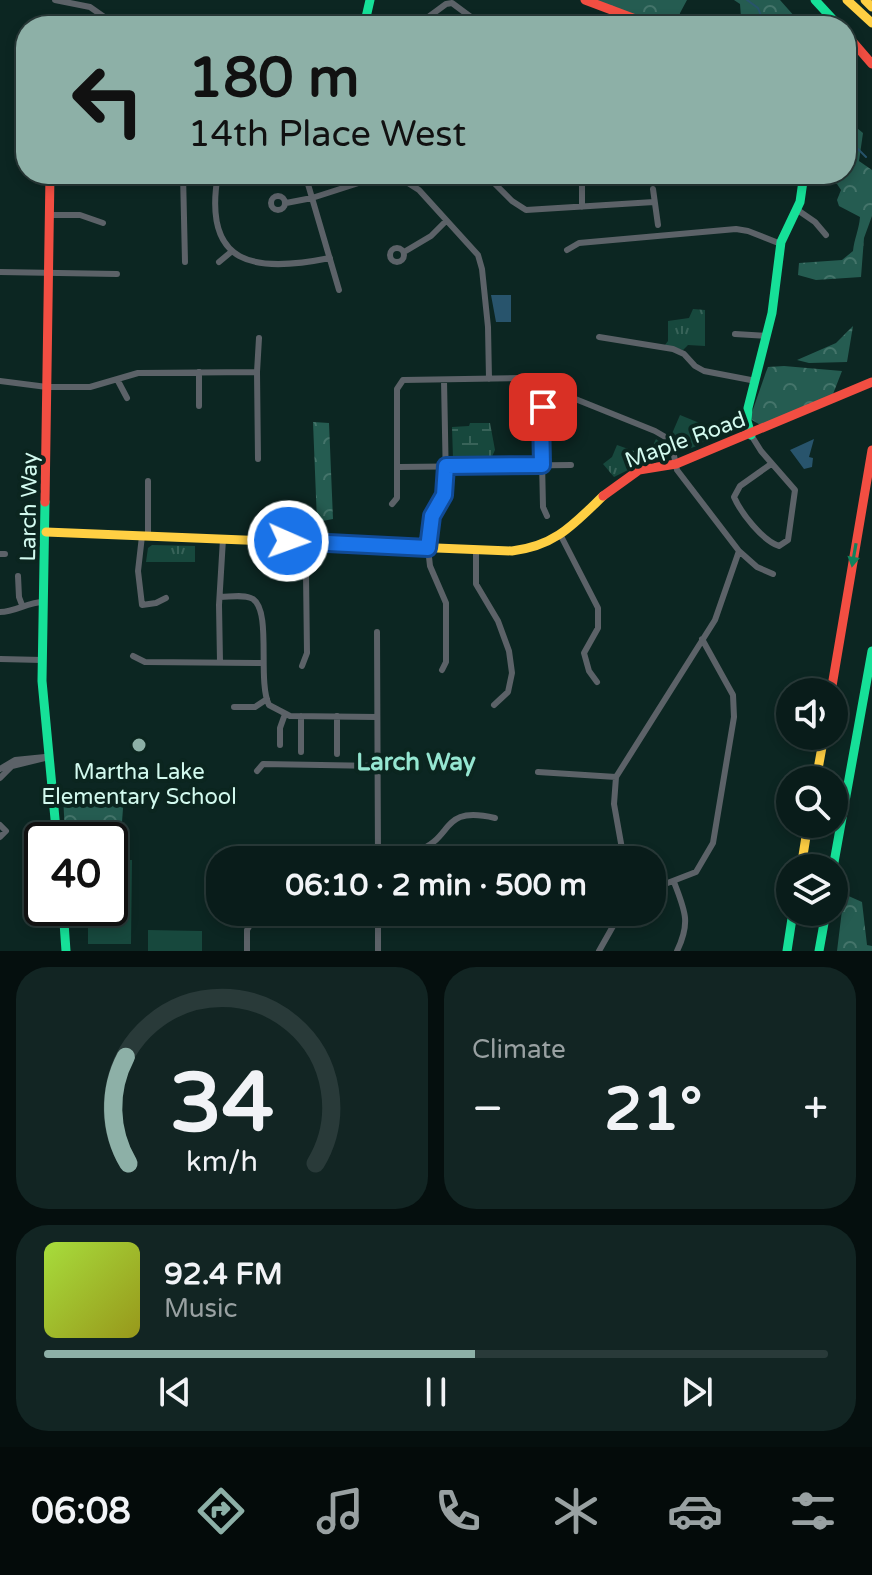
<!DOCTYPE html>
<html lang="en">
<head>
<meta charset="utf-8">
<style>
  :root { --surface:#091c1a; --page:#122523; --text:#f1f3f6; --muted:#99a1a2; --line:#293a39; --accent:#8db0a7 }
  body { margin:0; font-family:"Varela Round",sans-serif; background:var(--page); color:var(--text); height:100vh; display:flex; flex-direction:column; font-size:30px; white-space:nowrap }
  * { box-sizing:border-box; margin:0 }
  p { font-size:26px; color:var(--muted) }
  .icon { flex:none; width:44px; height:44px; fill:none; stroke:currentColor; stroke-width:2; stroke-linecap:round; stroke-linejoin:round }
  .map { position:relative; height:951px; overflow:hidden }
  .details { display:flex; flex-direction:column; gap:16px; padding:16px; background:#050f0e; flex:1 }
  .details>* { flex:none }
  .hud { position:absolute; left:16px; top:16px; width:840px; height:168px; border-radius:32px; box-shadow:0 4px 12px #0003,0 0 0 2px var(--line); background:#8db0a7; color:#111; overflow:hidden }
  .buttons { position:absolute; left:776px; top:678px; display:grid; gap:16px }
  .buttons a { display:grid; place-items:center; width:72px; height:72px; border-radius:50%; background:var(--surface); box-shadow:0 4px 12px #0003,0 0 0 2px var(--line); font-size:40px }
  .speed { position:absolute; left:24px; top:822px; display:flex; gap:16px; font-size:40px; font-weight:700; text-align:center }
  .speed>* { display:grid; place-content:center; width:104px; height:104px; border-radius:50%; background:var(--surface); box-shadow:0 4px 12px #0003,0 0 0 2px var(--line); line-height:1 }
  .speed .limit { border:4px solid #111; border-radius:12px; background:#fff; color:#111 }
  .pin { position:absolute; display:grid; place-items:center; width:68px; height:68px; color:#fff; margin:-34px; border-radius:16px; box-shadow:0 4px 12px #0006 }
  .me { position:absolute; width:88px; margin:-44px; rotate:92deg; stroke-linejoin:round; filter:drop-shadow(0 0 6px #0008) }
  .turn { display:flex; align-items:center; gap:28px; height:168px; padding:0 40px; font-size:36px }
  .turn .icon { width:104px; height:104px; stroke-width:2.5 }
  .turn b { display:block; font-size:56px; line-height:68px }
  .big { font-size:60px; font-weight:700; line-height:1.1 }
  .details .widget { flex:1; display:flex; flex-direction:column; justify-content:center; gap:12px; min-width:0; padding:0 28px; border-radius:32px; background:var(--page) }
  .details .dial { align-items:center; gap:0 }
  .dial svg { height:208px; overflow:visible; fill:none; stroke:var(--line); stroke-width:7; stroke-linecap:round; text-anchor:middle }
  .dial text { fill:var(--text); stroke:none }
  .song { display:flex; align-items:center; gap:24px }
  .cover { width:96px; height:96px; border-radius:12px; background:linear-gradient(135deg,hsl(80 70% 55%),hsl(60 70% 35%)) }
  .played { height:8px; border-radius:4px; background:linear-gradient(90deg,var(--accent) 55%,var(--line) 55%) }
  .keys { display:flex; justify-content:space-around; direction:ltr }
  .heat { display:flex; justify-content:space-between; align-items:center; font-size:44px; direction:ltr }
  .details .tiles { flex:1; display:grid; gap:16px; grid-template-columns:1fr 1fr }
  .widget:last-child { grid-column:span 2 }
  .trip { position:absolute; left:206px; top:846px; width:460px; height:80px; border-radius:32px; background:var(--surface); box-shadow:0 4px 12px #0003,0 0 0 2px var(--line); font-weight:700; line-height:80px; text-align:center }
  .tabs { display:flex; height:128px; justify-content:space-around; align-items:center; background:#040b0a; color:var(--muted) }
  .tabs .icon { width:56px; height:56px }
  .tabs .selected { color:var(--accent) }
  .tabs b { font-size:36px; color:var(--text) }
  .map>svg:first-child { display:block }
  .grass { fill:url(#grass-tufts) }
  .forest { fill:url(#forest-crowns) }
  .wetland { fill:url(#wetland-marsh) }
  .pitch { fill:#17483d }
  .water { fill:#28546c }
  .lines { fill:none; stroke-linecap:round; stroke-linejoin:round }
  .stream { stroke:#28546c; stroke-width:2 }
  .street { stroke:#5c6268; stroke-width:6 }
  .fast { stroke:#16e098; stroke-width:9 }
  .slow { stroke:#ffcf43; stroke-width:9 }
  .jam { stroke:#f24e42; stroke-width:9 }
  .oneway { fill:#10825c }
  .route-casing { stroke:#114b97; stroke-width:20 }
  .route { stroke:#1a73e8; stroke-width:14 }
  .poi-dot { fill:#8db0a7; stroke:#0b251f; stroke-width:3 }
  .labels { text-anchor:middle; stroke-width:8; stroke-linejoin:round; paint-order:stroke }
  .street-label { font-size:22px; fill:#d3faef; stroke:#0b251f }
  .poi-label { font-size:22px; fill:#d3faef; stroke:#0b251f }
  .neighbourhood-label { font-size:24px; font-weight:bold; fill:#95e6d1; stroke:#0b251f }
</style>
</head>
<body>
<div class="map">
<svg width="872" height="951" viewBox="0 0 872 951">
  <defs>
    <pattern id="grass-tufts" width="24" height="20" patternUnits="userSpaceOnUse" patternTransform="scale(2)"><rect width="24" height="20" fill="#17483d"/><path d="M3 7l-1-3M5 7V3M7 7l1-3M15 17l-1-3M17 17v-4M19 17l1-3" fill="none" stroke="#386359"/></pattern>
    <pattern id="forest-crowns" width="20" height="18" patternUnits="userSpaceOnUse" patternTransform="scale(2)"><rect width="20" height="18" fill="#255c51"/><path d="M2 6a3 3 0 1 1 6 0M12 15a3 3 0 1 1 6 0" fill="none" stroke="#44746a"/></pattern>
    <pattern id="wetland-marsh" width="20" height="14" patternUnits="userSpaceOnUse" patternTransform="scale(2)"><rect width="20" height="14" fill="#17483d"/><path d="M1 5h8M5 5V1M11 12h8M15 12V8" fill="none" stroke="#386359"/></pattern>
  </defs>
  <rect width="100%" height="100%" fill="#0c2622"/>
  <path class="grass" d="M693 309 705 310V346L688 345 683 350 665 345 668 341V321L689 318Z
    M680 415 719 431 699 445 681 452 680 449 691 445 688 442 678 444 671 436Z
    M656 439 668 449 669 456 666 458 640 464 614 477 603 464 612 457 617 445 648 456Z
    M152 545 195 546V562H146L148 548Z"/>
  <path class="forest" d="M590 0H687L680 13 679 22 685 26H658Z
    M734 0H780L803 26H752L753 21 748 18 741 26H736L741 17 740 4Z
    M846 119 863 133 859 161 872 170V216L864 238 861 277 816 280 798 275 799 263 842 260 853 251C854 239 859 230 860 217L839 206 837 200 841 190 837 184H815L808 178V174H846Z
    M853 326 847 362 809 363 797 360 836 343Z
    M784 366 842 371 833 394 762 426 752 420 751 415 766 372 768 367Z
    M313 422 329 423 333 519 317 522Z
    M80 790C95 796 109 787 124 795L122 822 104 830 65 834 63 795Z
    M844 894 862 902 867 945 872 946V951H837Z"/>
  <path class="wetland" d="M470 423H490L495 450 490 461 457 462 453 458 452 427 469 426Z"/>
  <path class="pitch" d="M110 860H132L131 944H88V908H110Z
    M148 930 202 931V951H148Z"/>
  <path class="water" d="M491 295H511V322H496Z
    M814 439 809 457 813 458 812 467 804 469 790 450Z"/>
  <g class="lines">
    <path class="stream" d="M747 0 758 8 765 26
      M846 142 855 146 866 157"/>
    <path class="street" d="M55 0 90 7 117 26
      M427 18 446 4 452 3 483 26
      M272 26 276 19
      M183 174 185 262
      M218 174C202 266 254 273 330 258
      M305 174 339 290
      M485 174 512 201 526 210 654 202
      M582 174V207
      M652 174V181
      M653 189 658 225
      M271 203a7 7 0 1 1 14 0a7 7 0 1 1-14 0Z
      M286 203 312 198 368 180 397 176 419 190 478 255 482 269 488 327 489 379
      M799 211 815 222 826 235
      M49 215H80L103 223
      M390 255a7 7 0 1 1 14 0a7 7 0 1 1-14 0Z
      M567 250 579 243 736 229 748 231 781 244
      M404 252 431 236 446 221
      M219 262 231 252
      M0 272 117 274
      M735 334 767 336
      M599 337 673 349 684 354 695 366 704 371 756 381
      M0 381 47 387H90L138 373 257 372
      M118 381 127 398
      M199 406V372
      M751 435 761 451 795 490 788 540 779 546C762 540 741 513 734 497L740 486 771 464
      M258 459 257 372 259 338
      M399 467 571 465
      M392 504 397 498V389L403 380 523 378 655 431 667 438 672 446 677 470 739 551 715 620 616 777 614 804 624 860
      M547 516 543 507 541 415 550 389
      M148 535V481
      M142 536 138 571 142 605 156 603 166 598
      M561 536 598 608V628L584 653 589 671 597 682
      M476 550V584L498 621 509 651 512 673 508 692 494 705
      M739 551 757 567 773 574
      M0 554H5
      M18 576 19 597 22 605
      M221 597C230 597 244 594 253 599 272 612 257 680 269 705L290 716 377 717
      M0 612C16 612 27 602 44 602
      M377 632 378 860
      M133 656 145 662 262 663
      M0 659 42 660
      M220 662 219 605 223 539
      M302 666 307 653 306 574 310 543
      M442 670 446 662V603L430 566 428 548 432 516 444 495 446 484 444 380
      M234 707H255L267 699
      M337 716V754
      M280 745V728L285 714
      M301 752V716
      M0 769 15 760 45 757
      M257 771 263 764 379 766
      M538 772 616 777
      M0 778 12 766 49 757
      M0 825 6 831 0 837
      M378 851C390 852 406 854 417 851 455 838 439 805 495 818
      M674 882C685 911 691 922 677 951
      M652 889 696 872 713 843 734 717 733 695 702 639
      M378 914 418 912
      M247 951V930L255 917
      M378 951V912
      M599 951 621 912"/>
    <path class="fast" d="M815 0 839 26
      M364 26 370 0
      M751 435 747 421 748 408 772 313 781 242 800 202 804 174
      M45 502 42 681 57 840
      M833 868 872 651
      M63 908 66 951
      M787 951 793 912
      M819 951 826 912"/>
    <path class="slow" d="M847 0 872 23
      M865 0 872 7
      M46 532 512 551C555 546 573 525 603 496
      M816 780 824 736
      M801 868 808 824"/>
    <path class="jam" d="M585 0 654 26
      M846 34 872 64
      M603 496 639 470 676 464 872 382
      M45 502 50 174
      M831 692 872 450"/>
  </g>
  <defs><path id="oneway-solid" d="M-6-.8H1V-3.2L6.5 0L1 3.2V.8H-6Z" transform="scale(2)"/></defs>
  <use class="oneway" href="#oneway-solid" transform="translate(854 555) rotate(100)"/>
  <g class="lines">
    <defs>
      <path id="route" d="M288 541 428 548 432 516 444 495 446 466 542 465 541 415 543 407"/>
    </defs>
    <use href="#route" class="route-casing"/>
    <use href="#route" class="route"/>
  </g>
  <circle class="poi-dot" cx="139" cy="745" r="8"/>
  <g class="labels">
    <g class="street-label">
      <text transform="translate(685 439) rotate(-20)" y="8">Maple Road</text>
      <text transform="translate(28 507) rotate(-89)" y="8">Larch Way</text>
    </g>
    <g class="poi-label">
      <text x="139" y="779">Martha Lake<tspan x="139" dy="25">Elementary School</tspan></text>
    </g>
    <g class="neighbourhood-label">
      <text x="416" y="770">Larch Way</text>
    </g>
  </g>
</svg>
<div class="buttons">
<a><svg class="icon" aria-label="sound" viewBox="0 0 24 24"><path d="M4 9h4l5-4v14l-5-4H4zM17 9q2 3 0 6"/></svg></a>
<a><svg class="icon" aria-label="search" viewBox="0 0 24 24"><circle cx="10" cy="10" r="6"/><path d="M15 15l6 6"/></svg></a>
<a><svg class="icon" aria-label="layers" viewBox="0 0 24 24"><path d="M12 4l9 5-9 5-9-5zM3 14l9 5 9-5"/></svg></a>
</div>
<div class="speed"><div class="limit">40</div></div>
<div class="pin" style="left:543px;top:407px;background:#d93025"><svg class="icon" aria-label="arrive" viewBox="0 0 24 24"><path d="M6 21V4h12l-3 4 3 4H6"/></svg></div>
<svg class="me" style="left:288px;top:541px" viewBox="-20 -20 40 40"><circle r="17" fill="#1a73e8" stroke="#fff" stroke-width="3"/><path d="M0-11L8 9 0 5-8 9z" fill="#fff"/></svg>
<div class="trip">06:10 · 2 min · 500 m</div>
<div class="hud">
<div class="turn"><svg class="icon" aria-label="left" viewBox="0 0 24 24"><path d="M17 20v-9H6M10 6l-5 5 5 5"/></svg><div><b>180 m</b>14th Place West</div></div>
</div>
</div>
<section class="details">
<div class="tiles">
<div class="widget dial"><svg viewBox="0 0 100 80">
<path d="M14 69A42 42 0 1 1 86 69"/>
<path d="M14 69A42 42 0 0 1 13 28" stroke="#8db0a7"/>
<text x="50" y="56" font-size="32" font-weight="700">34</text>
<text x="50" y="72" font-size="11">km/h</text>
</svg></div>
<div class="widget"><p>Climate</p>
<div class="heat"><a>−</a><b class="big">21°</b><a>+</a></div>
</div>
<div class="widget">
<div class="song"><i class="cover"></i><div><b>92.4 FM</b><p>Music</p></div></div>
<div class="played"></div>
<div class="keys"><svg class="icon" aria-label="previous" viewBox="0 0 24 24"><path d="M18 5L8 12l10 7zM5 5v14"/></svg><svg class="icon" aria-label="pause" viewBox="0 0 24 24"><path d="M8 5v14M16 5v14"/></svg><svg class="icon" aria-label="next" viewBox="0 0 24 24"><path d="M6 5l10 7-10 7zM19 5v14"/></svg></div>
</div>
</div>
</section>
<nav class="tabs">
<b>06:08</b>
<svg class="icon selected" aria-label="directions" viewBox="0 0 24 24"><path d="M12 3l9 9-9 9-9-9zM9 14v-3h6M13 9l2 2-2 2"/></svg>
<svg class="icon" aria-label="music" viewBox="0 0 24 24"><path d="M9 18V5l10-2v13"/><circle cx="6" cy="18" r="3"/><circle cx="16" cy="16" r="3"/></svg>
<svg class="icon" aria-label="phone" viewBox="0 0 24 24"><path d="M5 4h4l2 5-3 2q2 4 5 5l2-3 5 2v4C11 20 4 13 5 4z"/></svg>
<svg class="icon" aria-label="climate" viewBox="0 0 24 24"><path d="M12 3v18M4 7l16 10M4 17L20 7"/></svg>
<svg class="icon" aria-label="car" viewBox="0 0 24 24"><path d="M5 17H2v-5l4-1 3-4h7l3 4 3 1v5h-3M9 17h6M6 11h13"/><circle cx="7" cy="17" r="2"/><circle cx="17" cy="17" r="2"/></svg>
<svg class="icon" aria-label="filters" viewBox="0 0 24 24"><path d="M4 7h16M4 17h16"/><circle cx="9" cy="7" r="2"/><circle cx="15" cy="17" r="2"/></svg>
</nav>
</body>
</html>
